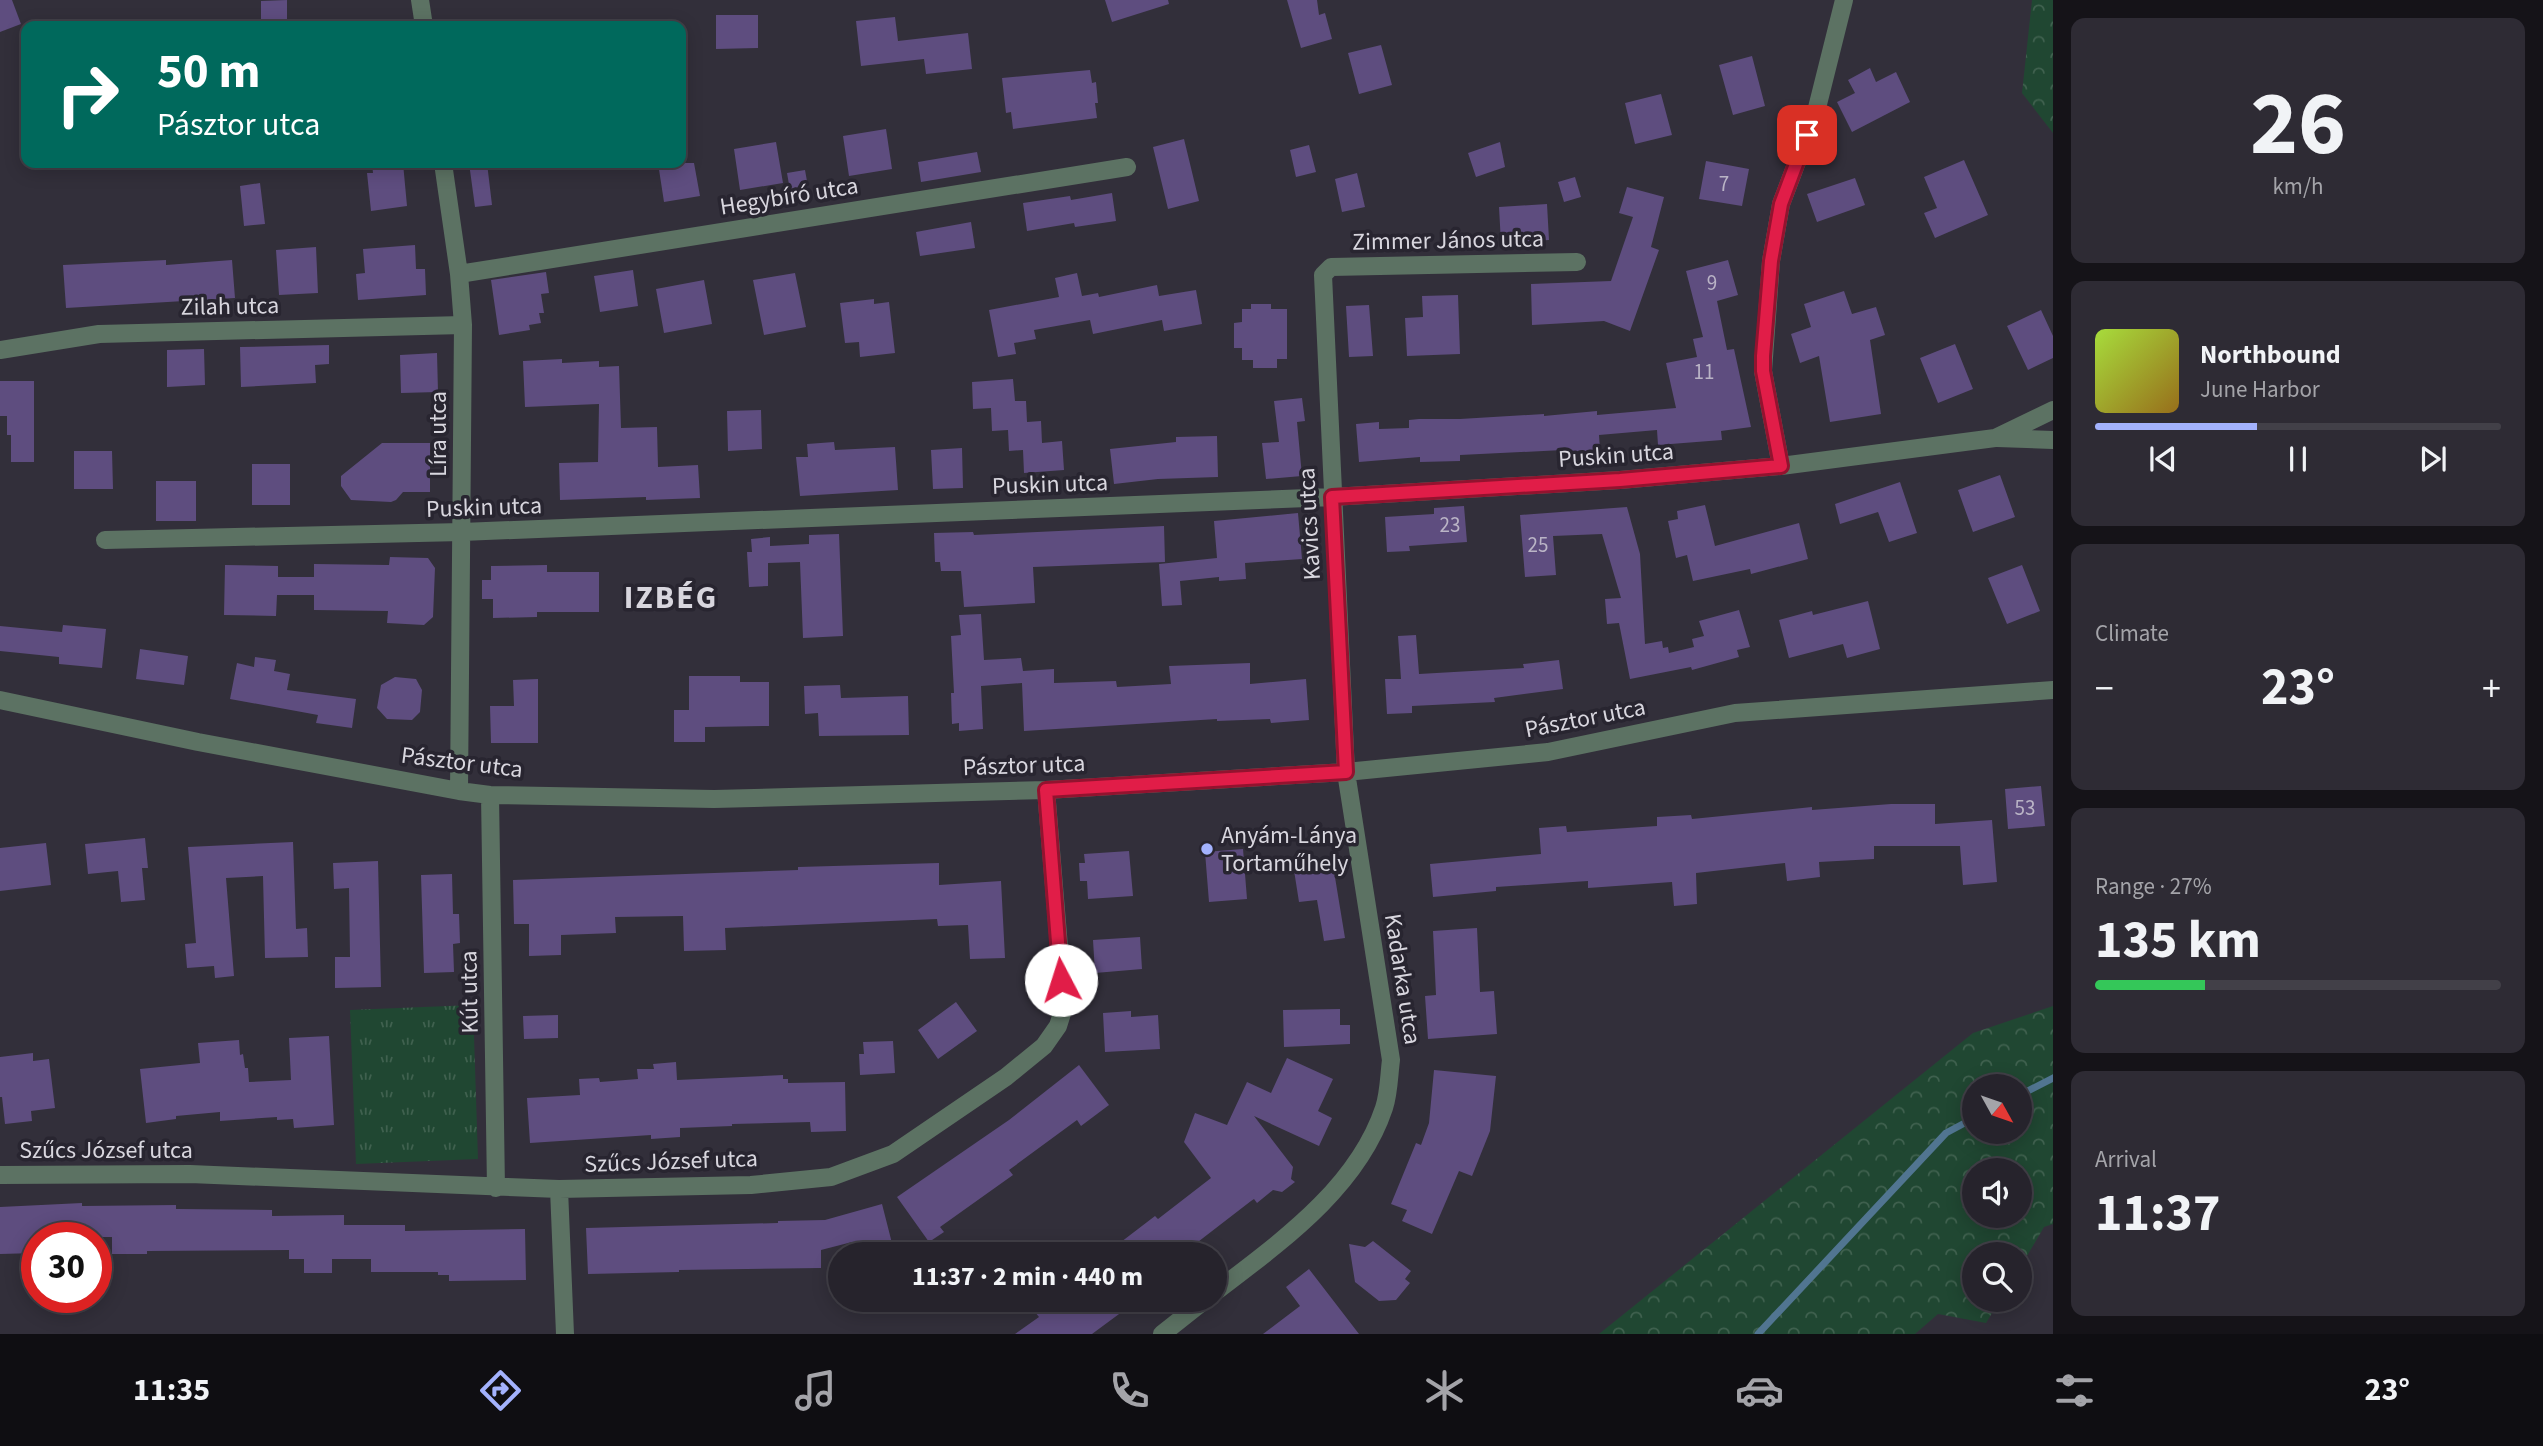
<!DOCTYPE html>
<html lang="en">
<head>
<meta charset="utf-8">
<style>
  :root { --surface:#26232c; --page:#2e2b34; --text:#f1f3f6; --muted:#a4a4a9; --line:#424048; --accent:#a3b2fd }
  body { margin:0; font-family:"Source Sans 3",sans-serif; background:var(--page); color:var(--text); height:100vh; display:flex; flex-direction:column; font-size:26px; white-space:nowrap }
  * { box-sizing:border-box; margin:0 }
  p { font-size:23px; color:var(--muted) }
  .icon { flex:none; width:38px; height:38px; fill:none; stroke:currentColor; stroke-width:2; stroke-linecap:round; stroke-linejoin:round }
  .map { position:relative; flex:1; overflow:hidden }
  .side { display:flex; flex-direction:column; gap:18px; padding:18px; background:#151318; width:490px }
  .side>* { flex:none }
  .top-card { position:absolute; left:21px; top:21px; width:665px; height:147px; border-radius:14px; box-shadow:0 4px 18px #0003,0 0 0 2px var(--line); background:#00695c; color:#fff; overflow:hidden }
  .needle { width:46px; rotate:130deg }
  .fabs { position:absolute; left:1962px; top:1074px; display:grid; gap:14px }
  .fabs a { display:grid; place-items:center; width:70px; height:70px; border-radius:50%; background:var(--surface); box-shadow:0 4px 18px #0003,0 0 0 2px var(--line); font-size:35px }
  .speed { position:absolute; left:21px; top:1222px; display:flex; gap:14px; font-size:35px; font-weight:700; text-align:center }
  .speed>* { display:grid; place-content:center; width:91px; height:91px; border-radius:50%; background:var(--surface); box-shadow:0 4px 18px #0003,0 0 0 2px var(--line); line-height:1 }
  .speed .limit { border:10px solid #d22; background:#fff; color:#111 }
  .pin { position:absolute; display:grid; place-items:center; width:60px; height:60px; color:#fff; margin:-30px; border-radius:14px; box-shadow:0 4px 10px #0006 }
  .me { position:absolute; width:77px; margin:-38px; rotate:355deg; stroke-linejoin:round; filter:drop-shadow(0 0 5px #0008) }
  .turn { display:flex; align-items:center; gap:24px; height:147px; padding:0 21px; font-size:32px }
  .turn .icon { width:91px; height:91px; stroke-width:2.5 }
  .turn b { display:block; font-size:49px; line-height:60px }
  .big { font-size:52px; font-weight:700; line-height:1.1 }
  .side .tile { flex:1; display:flex; flex-direction:column; justify-content:center; gap:10px; min-width:0; padding:0 24px; border-radius:14px; background:var(--page) }
  .side .dial { align-items:center; gap:0 }
  .dial b { font-size:91px; line-height:1 }
  .song { display:flex; align-items:center; gap:21px }
  .cover { width:84px; height:84px; border-radius:10px; background:linear-gradient(135deg,hsl(80 70% 55%),hsl(40 70% 35%)) }
  .played { height:7px; border-radius:4px; background:linear-gradient(90deg,var(--accent) 40%,var(--line) 40%) }
  .keys { display:flex; justify-content:space-around; direction:ltr }
  .heat { display:flex; justify-content:space-between; align-items:center; font-size:38px; direction:ltr }
  .charge { height:10px; border-radius:5px; background:linear-gradient(90deg,#34c759 27%,var(--line) 0) }
  .trip { position:absolute; left:828px; top:1242px; width:399px; height:70px; border-radius:35px; background:var(--surface); box-shadow:0 4px 18px #0003,0 0 0 2px var(--line); font-weight:700; line-height:70px; text-align:center }
  .tabs { display:flex; height:112px; justify-content:space-around; align-items:center; background:#0f0e12; color:var(--muted) }
  .tabs .icon { width:49px; height:49px }
  .tabs .on { color:var(--accent) }
  .tabs b { font-size:32px; color:var(--text) }
  main { display:flex; flex:1; min-height:0 }
  .map>svg:first-child { display:block }
  .forest { fill:url(#forest-crowns); fill-rule:evenodd }
  .park { fill:url(#park-tufts) }
  .lines { fill:none; stroke-linecap:round; stroke-linejoin:round }
  .stream { stroke:#517591; stroke-width:7 }
  .building { fill:#5e4d7f }
  .minor { stroke:#5c7263; stroke-width:18 }
  .route-casing { stroke:#92132f; stroke-width:18 }
  .route { stroke:#e11d48; stroke-width:12 }
  .poi-dot { fill:#a3b2fd; stroke:#282530; stroke-width:2.5 }
  .labels { text-anchor:middle; stroke-width:7; stroke-linejoin:round; paint-order:stroke }
  .number-label { font-size:21px; fill:#bab4c6 }
  .street-label { font-size:24px; fill:#d8d6de; stroke:#282530 }
  .poi-label { font-size:24px; fill:#d8d6de; stroke:#282530; text-anchor:start }
  .district-label { font-size:32px; font-weight:bold; letter-spacing:2px; fill:#d8d6de; stroke:#282530 }
</style>
</head>
<body>
<main>
<div class="map">
<svg width="2053" height="1334" viewBox="0 0 2053 1334">
  <defs>
    <pattern id="forest-crowns" width="20" height="18" patternUnits="userSpaceOnUse" patternTransform="scale(1.75)"><rect width="20" height="18" fill="#204732"/><path d="M2 6a3 3 0 1 1 6 0M12 15a3 3 0 1 1 6 0" fill="none" stroke="#40614f"/></pattern>
    <pattern id="park-tufts" width="24" height="20" patternUnits="userSpaceOnUse" patternTransform="scale(1.75)"><rect width="24" height="20" fill="#204732"/><path d="M3 7l-1-3M5 7V3M7 7l1-3M15 17l-1-3M17 17v-4M19 17l1-3" fill="none" stroke="#40614f"/></pattern>
  </defs>
  <rect width="100%" height="100%" fill="#322f3a"/>
  <path class="forest" d="M2032 0H2053V133L2022 93Z
    M2053 1006V1224L2044 1227 2020 1268V1255H1974V1300H2000L1986 1323 1938 1314 1915 1334H1599L1973 1033ZM1974 1087H2020V1132H1974ZM1974 1171H2020V1216H1974Z"/>
  <path class="park" d="M473 1005 478 1159 356 1164 350 1010Z"/>
  <g class="lines">
    <path class="stream" d="M2020 1095 2053 1078
      M1758 1334 1946 1133 1974 1118"/>
  </g>
  <path class="building" d="M0 0H12L21 24 0 32Z
    M287 0V26H261V1Z
    M1105 0H1168L1169 4 1112 22Z
    M1287 0H1317L1319 15 1325 13 1332 39 1301 48Z
    M716 15H758V48L716 49Z
    M895 17 898 41 968 33 972 69 926 74 924 59 861 66 856 21Z
    M1381 45 1392 85 1359 94 1348 53Z
    M1752 56 1765 106 1733 115 1719 65Z
    M1870 68 1876 82 1896 72 1910 102 1852 132 1837 102 1855 93 1848 80Z
    M1090 70 1092 83 1096 82 1098 103H1095L1097 118 1013 129 1011 112 1006 113 1002 78Z
    M1661 94 1672 135 1635 144 1625 103Z
    M886 129 892 169 849 176 843 136Z
    M1184 139 1199 201 1168 209 1153 147Z
    M776 142 783 183 740 190 734 149Z
    M1500 142 1505 167 1476 177 1468 153Z
    M1309 145 1316 172 1296 177 1290 150Z
    M977 152 981 172 921 182 918 162Z
    M1964 160 1988 215 1935 238 1924 213 1937 208 1924 177Z
    M1706 161 1749 169 1742 206 1699 199Z
    M372 163H403L407 206 371 211 367 173H373Z
    M469 163H487L492 205 475 207Z
    M658 163H694L700 196 664 202Z
    M805 170 810 198 792 202 787 173Z
    M1357 173 1365 207 1342 212 1335 179Z
    M1575 177 1581 197 1564 202 1558 182Z
    M1855 178 1865 205 1817 222 1807 194Z
    M260 183 265 224 244 226 240 186Z
    M1627 187 1664 197 1651 247 1659 250 1630 331 1604 321 1532 325 1531 284 1611 281 1633 217 1619 213Z
    M1112 193 1116 221 1075 227 1074 223 1027 231 1023 203 1070 196 1071 200Z
    M1547 204 1549 240 1501 243 1499 207Z
    M971 222 975 248 920 256 916 232Z
    M415 245 416 269H425L426 295 358 300 356 274 365 273 363 249Z
    M316 247 318 293 279 295 276 250Z
    M166 260V265L232 260 235 298 66 308 63 265Z
    M1728 260 1738 295 1717 301 1727 350 1734 349 1751 427 1721 431 1722 440 1658 445 1657 430 1599 435 1600 450 1563 453V450L1460 455V461L1420 462V457L1359 462 1356 424 1379 422V429L1409 428V420L1419 419H1460L1544 414V416L1597 411V415L1676 408 1666 363 1697 357 1693 339 1703 337 1686 271Z
    M633 270 638 306 600 312 594 276Z
    M546 272 549 293 541 294 544 313H539L541 323 529 325 530 330 499 335 491 280Z
    M795 273 806 327 764 335 753 280Z
    M1077 273 1082 296 1098 293 1099 297 1157 285 1159 296 1196 290 1202 324 1164 331 1162 320 1093 334 1090 320 1034 330 1036 339 1014 343 1016 354 998 357 989 310 1059 297 1055 278Z
    M704 280 712 324 664 333 656 289Z
    M1844 291 1852 314 1876 307 1885 335 1870 340 1881 414 1830 422 1819 356 1800 363 1791 334 1811 327 1804 304Z
    M1458 295 1460 354 1407 356 1405 318 1423 317 1422 296Z
    M874 299V304L889 302 895 353 860 357 859 342 845 343 840 303Z
    M1251 304H1271V309H1287V359H1277V368H1253V360H1242V348H1234V323L1242 322V309H1251Z
    M1369 305 1373 356 1349 357 1346 306Z
    M2041 310 2053 336V358L2028 370 2007 326Z
    M1955 344 1973 389 1938 403 1920 358Z
    M329 345V364L315 365 316 383 241 387 240 347Z
    M204 349 205 385 167 387V350Z
    M437 353 438 392 401 393 400 355Z
    M562 359V363L599 361V367L619 366 621 428 657 427 658 467 698 465 700 498 646 500V497L560 500 559 463 598 462 599 404 525 407 523 361Z
    M1013 379 1015 401H1026L1027 422 1041 421 1042 443 1062 441 1064 470 1024 473 1023 450 1009 451 1008 430 992 431 991 408 973 409 972 382Z
    M0 381H34V462H11V435H7V416H0Z
    M1302 398 1305 421 1297 422 1302 476 1266 479 1262 443 1279 442 1274 401Z
    M761 410 762 449 728 451 727 411Z
    M1217 436 1218 477 1158 479 1114 484 1110 449 1176 442V437Z
    M834 442 835 450 895 447 898 490 800 496 796 457H808L807 444Z
    M382 443H430V492H403L396 500 391 502 351 500 341 486V476Z
    M962 448 963 488 933 489 931 450Z
    M74 451H112L113 489H74Z
    M252 464H290V505H252Z
    M2000 475 2015 517 1973 532 1958 490Z
    M156 481H196V521H156Z
    M1900 482 1917 533 1889 542 1878 512 1840 524 1835 504Z
    M1705 505 1715 546 1799 523 1808 559 1751 574 1750 569 1693 581 1687 555 1676 558 1668 521 1678 519 1677 511Z
    M1464 506 1467 542 1409 546 1410 551 1387 552 1385 517 1434 514V508Z
    M1627 507 1640 554 1645 644 1662 641 1663 648 1668 647 1669 653 1694 647 1692 639 1704 636 1699 621 1739 610 1750 647 1737 650 1739 657 1692 670 1691 667 1630 679 1619 623 1607 624 1605 599 1621 598 1602 534 1553 536 1556 575 1525 577 1520 515Z
    M1298 513 1302 559 1245 563 1246 579 1219 581V577L1180 581 1182 605 1162 606 1159 564 1217 558 1214 521Z
    M1164 526 1165 562 1033 567 1035 603 964 607 961 571H941L940 562H935L934 533 973 532 974 535Z
    M839 534 843 636 803 638 800 562 768 563V586L749 587 747 552H752L751 539 770 537V546L809 544V535Z
    M390 557 428 558 435 568 433 617 424 625 387 623 388 611 314 610V595H277L276 616 224 615 225 565 278 566V577H314V564L389 565Z
    M547 565V572H599V612H537V617L493 618V599H482V580H491V566Z
    M2022 565 2040 611 2007 624 1988 578Z
    M1868 601 1880 649 1847 658 1843 644 1789 658 1779 620 1812 611 1813 615Z
    M981 614 984 660 1021 658 1023 671 1054 669V683L1116 681 1117 687 1171 684 1169 666 1250 663V684L1306 679 1309 720 1271 723 1270 719 1217 721V719L1024 731 1022 683 981 686 983 729 959 731V723L952 724 951 693H954L951 636 961 635 959 615Z
    M63 625 106 629 102 668 59 664V657L0 651V626L62 632Z
    M1416 635 1419 674 1524 668 1523 664 1559 660 1563 689 1494 698 1495 702 1412 706V713L1387 714 1385 679H1401L1398 636Z
    M140 649 188 656 184 685 136 679Z
    M255 657 276 660 274 671 290 674 287 690 356 699 352 728 316 723 318 715 230 699 237 663 254 667Z
    M689 676H740V682H769V726L705 727V742H674V710H689Z
    M395 677 416 679 422 690 420 712 412 720 387 719 377 708 381 685Z
    M538 679V743H491L490 706H514L513 680Z
    M840 685 841 698 908 696 909 735 819 736 818 713 805 714 804 686Z
    M2041 786 2045 826 2008 829 2005 789Z
    M1891 804H1935V824L1992 820 1997 882 1963 885 1960 846H1874V859L1819 862 1820 877 1787 881 1785 863 1696 873 1697 904 1674 906 1672 882 1588 888V881L1496 887V891L1433 897 1430 864 1541 854 1539 828 1566 826 1567 832 1657 826V817L1691 815 1692 819 1812 807V810Z
    M145 838 148 868H142L145 900 121 902 118 871 88 874 85 844Z
    M293 842 296 929 307 928 308 957 265 958 263 876 226 878 234 976 215 978 214 966 187 968 185 944 196 943 188 847Z
    M46 843 51 885 0 891V848Z
    M1243 849 1247 899 1209 902 1205 852Z
    M1129 851 1133 896 1088 899 1087 881H1080L1079 863H1085L1084 854Z
    M1332 859 1345 938 1324 941 1317 900 1299 902 1293 864Z
    M378 861 381 987 335 988V957H350L349 888 334 889 333 863Z
    M939 863V885L1001 881 1005 958 970 959 968 925 938 926 937 919 725 928 726 950 684 951 683 916 615 917 616 933 561 935V955L529 956V924H514L513 880 798 870V867Z
    M452 874 453 914H459L460 943 453 944 454 972 424 973 421 875Z
    M1477 928 1480 992 1494 991 1497 1034 1428 1039 1425 996 1436 995 1433 931Z
    M1140 937 1142 969 1095 973 1093 940Z
    M956 1002 977 1031 938 1059 918 1030Z
    M1340 1009V1025H1350V1044L1284 1047 1283 1010Z
    M1131 1011V1017L1158 1015 1160 1049 1105 1052 1103 1013Z
    M558 1015V1038L524 1039 523 1016Z
    M329 1036 334 1125 294 1128 293 1119 277 1120V1117L220 1121V1112L176 1116V1119L146 1123 140 1069 200 1063 198 1043 239 1040 240 1055 243 1054 245 1068H248L249 1082 291 1080 289 1038Z
    M893 1041 895 1073 860 1075 859 1054H864L863 1042Z
    M33 1053V1061L49 1059 55 1108 31 1111 32 1121 5 1124 2 1097H0V1057Z
    M1287 1058 1333 1079 1318 1111 1332 1118 1319 1146 1254 1116 1293 1167 1291 1179 1295 1182 1282 1192 1273 1190 1257 1203 1254 1199 1251 1201 1181 1255H1104L1155 1216 1158 1219 1211 1178 1184 1142 1195 1113 1227 1125 1247 1082 1271 1093Z
    M676 1062 677 1080 783 1075V1079H788V1083L845 1082 846 1131 811 1132 810 1122 732 1124V1126L680 1128V1137L651 1139V1135L530 1143 527 1098 580 1095 579 1079 599 1078 600 1082 638 1079 637 1069H654L653 1064Z
    M1079 1065 1109 1105 1081 1126 1077 1120 1009 1170 1013 1175 940 1227 944 1232 929 1242 897 1197 1009 1120Z
    M1434 1070 1496 1076 1490 1131 1472 1176 1459 1171 1432 1234 1402 1221 1407 1210 1391 1204 1416 1143 1421 1145 1429 1123Z
    M82 1203V1206L176 1205V1209L272 1210V1216L344 1215V1225H405V1231L525 1229 526 1280 449 1281V1275H438V1272H371V1259H332V1273H304V1259H289V1250L147 1251V1254H112V1237H37V1253L0 1254V1207Z
    M882 1204 895 1255H856L852 1242 821 1250V1268L679 1270V1272L588 1274 586 1228 778 1223V1221L825 1220Z
    M1373 1241 1411 1271 1405 1279 1410 1283 1396 1300 1379 1301 1355 1282 1349 1244 1365 1247Z
    M1309 1269 1359 1334H1263L1300 1306 1286 1287Z
    M1051 1300H1138L1092 1334H1015L1039 1317 1035 1312Z"/>
  <g class="lines">
    <path class="minor" d="M420 0 424 26
      M443 163 459 274 463 325 459 791
      M459 274 1127 167
      M0 350 99 334 463 325
      M1997 438 2053 440
      M1781 466 1763 371 1771 261 1781 204 1816 112 1844 0
      M105 540 462 532 1332 497 1620 480 1781 466 1995 438 2053 410
      M0 700 198 742 459 791 490 795 714 799 1046 790 1346 772 1548 752 1735 713 2053 690
      M490 795 496 1188
      M0 1175 190 1174 559 1189 751 1185 831 1177 893 1154 1006 1077 1044 1046 1058 1026 1064 1007 1046 790
      M559 1189 565 1334
      M1214 1293C1279 1243 1357 1189 1384 1108 1389 1093 1389 1075 1391 1060L1346 772 1323 275 1331 267 1577 262
      M1162 1334 1205 1300"/>
  </g>
  <g class="lines">
    <defs>
      <path id="route" d="M1061 980 1046 790 1346 772 1332 497 1620 480 1781 466 1763 371V356L1771 261 1781 204 1807 135"/>
    </defs>
    <use href="#route" class="route-casing"/>
    <use href="#route" class="route"/>
  </g>
  <circle class="poi-dot" cx="1207" cy="849" r="7"/>
  <g class="labels">
    <g class="number-label">
      <text x="1724" y="191">7</text>
      <text x="1712" y="290">9</text>
      <text x="1704" y="379">11</text>
      <text x="1450" y="532">23</text>
      <text x="1538" y="552">25</text>
      <text x="2025" y="815">53</text>
    </g>
    <g class="street-label">
      <text transform="translate(789 196) rotate(-9)" y="8">Hegybíró utca</text>
      <text transform="translate(1448 240) rotate(-1)" y="8">Zimmer János utca</text>
      <text transform="translate(230 306) rotate(-1)" y="8">Zilah utca</text>
      <text transform="translate(438 434) rotate(-90)" y="8">Líra utca</text>
      <text transform="translate(1616 455) rotate(-4)" y="8">Puskin utca</text>
      <text transform="translate(1050 484) rotate(-2)" y="8">Puskin utca</text>
      <text transform="translate(484 507) rotate(-2)" y="8">Puskin utca</text>
      <text transform="translate(1309 524) rotate(-93)" y="8">Kavics utca</text>
      <text transform="translate(1585 718) rotate(-11)" y="8">Pásztor utca</text>
      <text transform="translate(462 762) rotate(7)" y="8">Pásztor utca</text>
      <text transform="translate(1024 765) rotate(-2)" y="8">Pásztor utca</text>
      <text transform="translate(1403 979) rotate(81)" y="8">Kadarka utca</text>
      <text transform="translate(469 992) rotate(-91)" y="8">Kút utca</text>
      <text x="106" y="1158">Szűcs József utca</text>
      <text transform="translate(671 1161) rotate(-2)" y="8">Szűcs József utca</text>
    </g>
    <g class="poi-label">
      <text x="1221" y="843">Anyám-Lánya<tspan x="1221" dy="28">Tortaműhely</tspan></text>
    </g>
    <g class="district-label">
      <text x="671" y="608">IZBÉG</text>
    </g>
  </g>
</svg>
<div class="fabs">
<a><svg class="needle" viewBox="-14 -14 28 28"><path d="M0-13l5 13h-10z" fill="#e53935"/><path d="M0 13l5-13h-10z" fill="#a4a4a9"/></svg></a>
<a><svg class="icon" aria-label="sound" viewBox="0 0 24 24"><path d="M4 9h4l5-4v14l-5-4H4zM17 9q2 3 0 6"/></svg></a>
<a><svg class="icon" aria-label="search" viewBox="0 0 24 24"><circle cx="10" cy="10" r="6"/><path d="M15 15l6 6"/></svg></a>
</div>
<div class="speed"><div class="limit">30</div></div>
<div class="pin" style="left:1807px;top:135px;background:#d93025"><svg class="icon" aria-label="arrive" viewBox="0 0 24 24"><path d="M6 21V4h12l-3 4 3 4H6"/></svg></div>
<svg class="me" style="left:1061px;top:980px" viewBox="-20 -20 40 40"><circle r="19" fill="#fff"/><path d="M0-13L10 11 0 6-10 11z" fill="#e11d48"/></svg>
<div class="trip">11:37 · 2 min · 440 m</div>
<div class="top-card">
<div class="turn"><svg class="icon" aria-label="right" viewBox="0 0 24 24"><path d="M7 20v-9h11M14 6l5 5-5 5"/></svg><div><b>50 m</b>Pásztor utca</div></div>
</div>
</div>
<section class="side">
<div class="tile dial"><b>26</b><p>km/h</p></div>
<div class="tile">
<div class="song"><i class="cover"></i><div><b>Northbound</b><p>June Harbor</p></div></div>
<div class="played"></div>
<div class="keys"><svg class="icon" aria-label="previous" viewBox="0 0 24 24"><path d="M18 5L8 12l10 7zM5 5v14"/></svg><svg class="icon" aria-label="pause" viewBox="0 0 24 24"><path d="M8 5v14M16 5v14"/></svg><svg class="icon" aria-label="next" viewBox="0 0 24 24"><path d="M6 5l10 7-10 7zM19 5v14"/></svg></div>
</div>
<div class="tile"><p>Climate</p>
<div class="heat"><a>−</a><b class="big">23°</b><a>+</a></div>
</div>
<div class="tile"><p>Range · 27%</p><b class="big">135 km</b><div class="charge"></div></div>
<div class="tile"><p>Arrival</p><b class="big">11:37</b></div>
</section>
</main>
<nav class="tabs">
<b>11:35</b>
<svg class="icon on" aria-label="directions" viewBox="0 0 24 24"><path d="M12 3l9 9-9 9-9-9zM9 14v-3h6M13 9l2 2-2 2"/></svg>
<svg class="icon" aria-label="music" viewBox="0 0 24 24"><path d="M9 18V5l10-2v13"/><circle cx="6" cy="18" r="3"/><circle cx="16" cy="16" r="3"/></svg>
<svg class="icon" aria-label="phone" viewBox="0 0 24 24"><path d="M5 4h4l2 5-3 2q2 4 5 5l2-3 5 2v4C11 20 4 13 5 4z"/></svg>
<svg class="icon" aria-label="climate" viewBox="0 0 24 24"><path d="M12 3v18M4 7l16 10M4 17L20 7"/></svg>
<svg class="icon" aria-label="car" viewBox="0 0 24 24"><path d="M5 17H2v-5l4-1 3-4h7l3 4 3 1v5h-3M9 17h6M6 11h13"/><circle cx="7" cy="17" r="2"/><circle cx="17" cy="17" r="2"/></svg>
<svg class="icon" aria-label="filters" viewBox="0 0 24 24"><path d="M4 7h16M4 17h16"/><circle cx="9" cy="7" r="2"/><circle cx="15" cy="17" r="2"/></svg>
<b>23°</b>
</nav>
</body>
</html>
